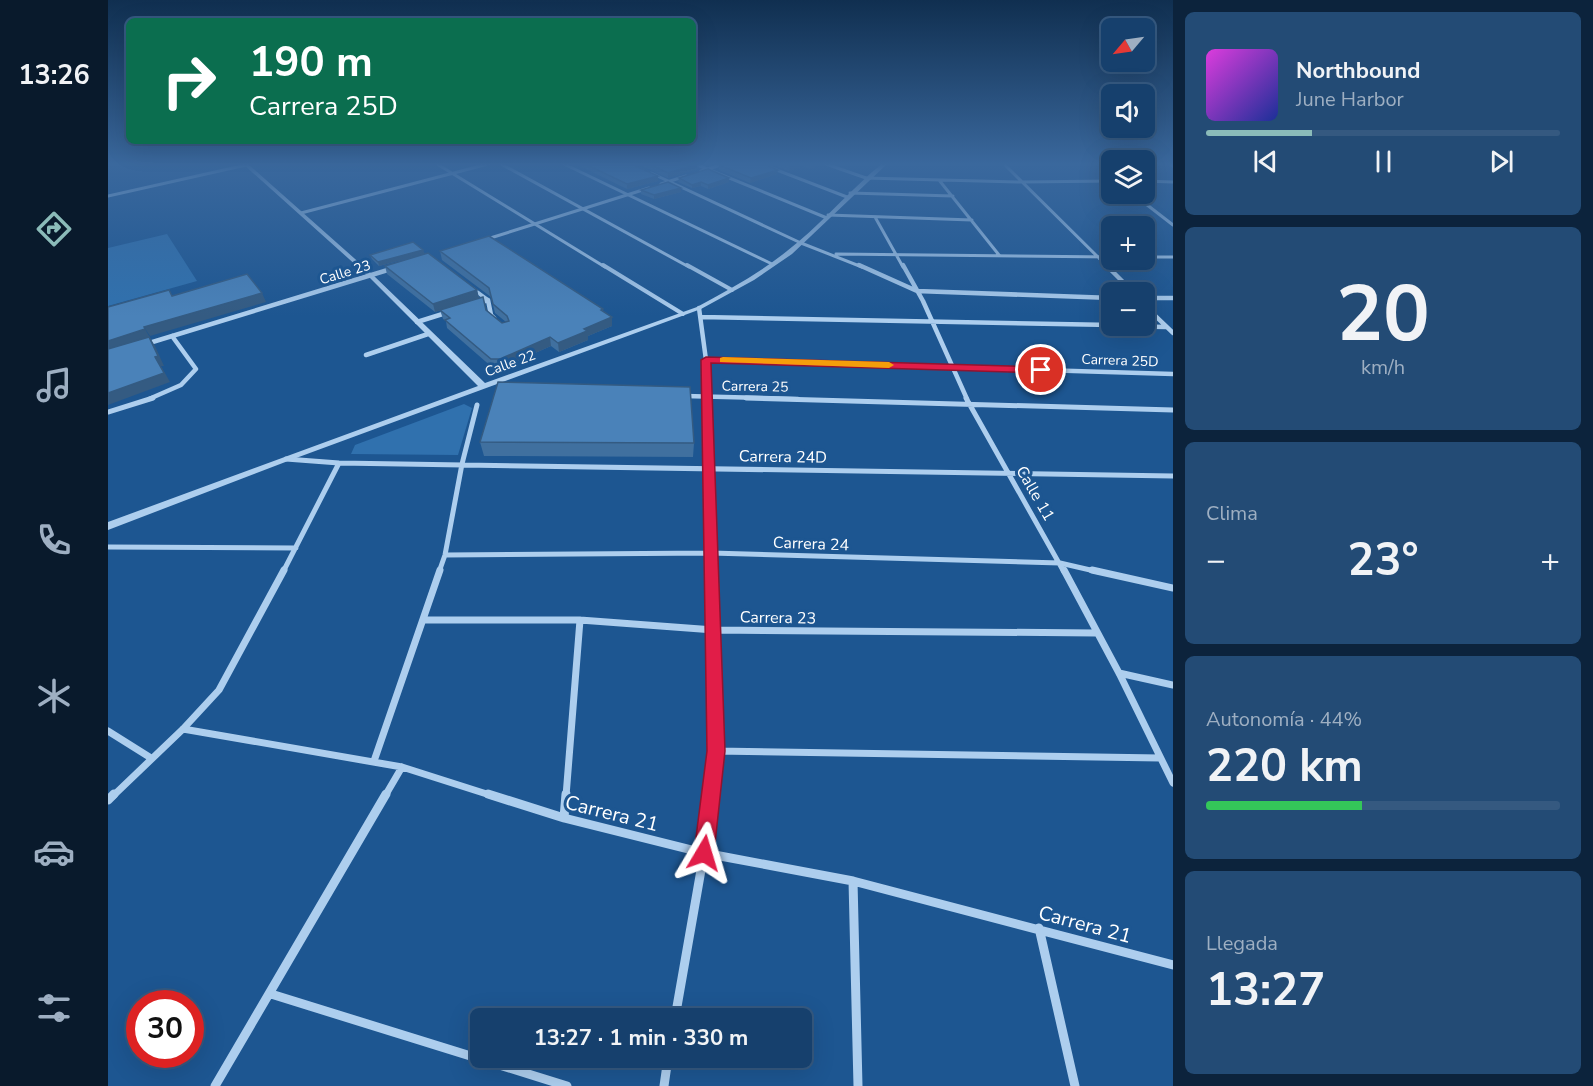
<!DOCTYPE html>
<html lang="es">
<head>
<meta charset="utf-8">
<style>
  :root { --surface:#16406d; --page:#234b75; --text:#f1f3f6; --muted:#9eafc2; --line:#355980; --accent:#8bbbb9 }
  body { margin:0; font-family:"Nunito Sans",sans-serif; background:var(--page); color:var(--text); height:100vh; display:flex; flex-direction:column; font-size:22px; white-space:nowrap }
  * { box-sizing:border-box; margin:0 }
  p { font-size:20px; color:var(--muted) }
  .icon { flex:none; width:33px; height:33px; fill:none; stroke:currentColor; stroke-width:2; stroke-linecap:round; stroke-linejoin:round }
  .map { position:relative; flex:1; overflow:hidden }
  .panel { display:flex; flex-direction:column; gap:12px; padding:12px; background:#0c233c; width:420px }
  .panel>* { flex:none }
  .banner { position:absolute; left:18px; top:18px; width:570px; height:126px; border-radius:9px; box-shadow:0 6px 24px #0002,0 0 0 2px var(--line); background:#0b6e4f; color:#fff; overflow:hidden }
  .needle { width:39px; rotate:241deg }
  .buttons { position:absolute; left:993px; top:18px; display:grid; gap:12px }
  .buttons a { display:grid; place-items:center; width:54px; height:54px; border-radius:9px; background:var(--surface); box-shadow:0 6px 24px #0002,0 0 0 2px var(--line); font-size:30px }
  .speed { position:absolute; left:18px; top:990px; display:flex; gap:12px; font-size:30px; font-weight:700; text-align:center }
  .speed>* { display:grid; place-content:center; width:78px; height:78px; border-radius:50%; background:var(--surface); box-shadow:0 6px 24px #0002,0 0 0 2px var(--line); line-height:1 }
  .speed .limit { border:9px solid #d22; background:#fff; color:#111 }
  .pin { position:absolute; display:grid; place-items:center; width:51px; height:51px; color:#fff; margin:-26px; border:3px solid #fff; border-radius:50%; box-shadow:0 2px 6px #0007 }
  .me { position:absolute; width:66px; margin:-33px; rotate:7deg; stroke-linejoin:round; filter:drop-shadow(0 0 4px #0008) }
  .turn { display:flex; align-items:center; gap:21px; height:126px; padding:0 24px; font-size:27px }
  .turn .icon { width:78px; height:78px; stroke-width:2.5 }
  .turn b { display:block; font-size:42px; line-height:51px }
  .big { font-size:45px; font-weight:700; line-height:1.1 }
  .panel .card { flex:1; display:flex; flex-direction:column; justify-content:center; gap:9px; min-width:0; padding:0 21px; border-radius:9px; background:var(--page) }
  .panel .dial { align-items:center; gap:0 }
  .dial b { font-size:78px; line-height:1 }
  .song { display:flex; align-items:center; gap:18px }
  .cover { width:72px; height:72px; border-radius:9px; background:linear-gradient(135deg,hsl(300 70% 55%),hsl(230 70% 35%)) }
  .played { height:6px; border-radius:3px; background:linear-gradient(90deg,var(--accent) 30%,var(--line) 30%) }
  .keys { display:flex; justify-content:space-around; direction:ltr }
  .heat { display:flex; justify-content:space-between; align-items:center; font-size:33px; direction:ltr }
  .charge { height:9px; border-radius:4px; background:linear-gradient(90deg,#34c759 44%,var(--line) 0) }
  .trip { position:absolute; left:362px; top:1008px; width:342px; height:60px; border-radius:9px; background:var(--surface); box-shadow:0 6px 24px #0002,0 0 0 2px var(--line); font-weight:700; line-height:60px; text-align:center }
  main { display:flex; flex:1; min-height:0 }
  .menu { display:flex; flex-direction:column; width:108px; justify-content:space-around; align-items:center; background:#091a2c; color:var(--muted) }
  .menu .icon { width:42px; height:42px }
  .menu .selected { color:var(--accent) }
  .menu b { font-size:27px; color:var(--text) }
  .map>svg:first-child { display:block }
  .green { fill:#3071ae }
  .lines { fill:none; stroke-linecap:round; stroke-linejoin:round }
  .pedestrian-far1 { stroke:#adceee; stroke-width:3 }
  .pedestrian { stroke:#adceee; stroke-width:4 }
  .minor-far4 { stroke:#adceee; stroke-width:3 }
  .minor-far3 { stroke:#adceee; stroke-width:4.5 }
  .minor-far2 { stroke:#adceee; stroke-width:5 }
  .minor-far1 { stroke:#adceee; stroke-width:7 }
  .minor { stroke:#adceee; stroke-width:9 }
  .tertiary { fill:#adceee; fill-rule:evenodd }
  .wall { fill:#40709f }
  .shaded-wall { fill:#345b82 }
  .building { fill:#4a82b9; stroke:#345b82; stroke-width:1.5 }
  .route { fill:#e11d48; stroke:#92132f; stroke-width:1.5 }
  .slow { fill:#f59e0b }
  .labels { text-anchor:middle; stroke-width:6; stroke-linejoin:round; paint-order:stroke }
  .far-street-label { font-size:14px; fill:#fff; stroke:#1d5691 }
  .street-label { font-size:16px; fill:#fff; stroke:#1d5691 }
  .near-street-label { font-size:20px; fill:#fff; stroke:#1d5691 }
</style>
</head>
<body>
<main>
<nav class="menu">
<b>13:26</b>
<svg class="icon selected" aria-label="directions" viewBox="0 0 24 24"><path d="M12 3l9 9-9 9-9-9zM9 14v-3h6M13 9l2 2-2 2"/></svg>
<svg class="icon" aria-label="music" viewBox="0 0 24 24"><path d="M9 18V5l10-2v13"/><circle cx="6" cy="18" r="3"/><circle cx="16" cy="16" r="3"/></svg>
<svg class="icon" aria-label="phone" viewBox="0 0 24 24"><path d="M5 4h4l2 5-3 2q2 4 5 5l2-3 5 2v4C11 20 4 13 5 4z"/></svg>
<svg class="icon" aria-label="climate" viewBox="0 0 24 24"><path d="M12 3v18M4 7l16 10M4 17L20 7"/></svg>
<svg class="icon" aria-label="car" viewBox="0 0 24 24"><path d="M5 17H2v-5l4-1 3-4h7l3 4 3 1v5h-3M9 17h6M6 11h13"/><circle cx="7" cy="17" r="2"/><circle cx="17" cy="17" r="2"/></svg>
<svg class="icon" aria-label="filters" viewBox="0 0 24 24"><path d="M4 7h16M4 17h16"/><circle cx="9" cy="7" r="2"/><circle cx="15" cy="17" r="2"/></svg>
</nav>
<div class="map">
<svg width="1065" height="1086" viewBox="0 0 1065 1086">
  <rect width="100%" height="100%" fill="#1d5691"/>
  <path class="green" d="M59 234 89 281 0 306V248Z
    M356 404 364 408 350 455 243 454 247 445Z"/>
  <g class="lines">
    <path class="pedestrian-far1" d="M329 164 497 267
      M393 164 581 267
      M456 164 664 264
      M587 164 719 218
      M653 164 739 197
      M718 164 758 178
      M193 213 380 164"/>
    <path class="pedestrian" d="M495 265 575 314
      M579 265 624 290
      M365 289 380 300"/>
    <path class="minor-far4" d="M896 164 1000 267
      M1062 164 1065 166
      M593 171 616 164
      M543 173 693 243 754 267
      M758 178 912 182 1004 181
      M831 180 891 255
      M1036 181 1065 182
      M553 184 578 176
      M742 193 845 196
      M1025 194 1065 225
      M0 196 138 165
      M720 215 864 220
      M767 217 795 267
      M376 240 541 188
      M728 254 1004 257
      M1036 257H1065"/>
    <path class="minor-far3" d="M751 265 809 291 1004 298
      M795 265 815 301 859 399
      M998 265 1025 292
      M1036 298H1065
      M368 304 380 300 383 315 386 318
      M1036 305 1065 333
      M591 308 598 360 599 399
      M593 317 1004 325
      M309 322 341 312
      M1009 326 1058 327
      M38 344 283 269
      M258 355 320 334
      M598 360 1065 374
      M577 396 690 399
      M41 399 73 385 88 369 64 336"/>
    <path class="minor-far2" d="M599 398 603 572
      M638 398 1065 410
      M858 398 956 572
      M0 412 45 398
      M178 459 231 463 1065 476
      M0 547 188 548
      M337 555 603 553 952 563 991 572
      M175 572 231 463
      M331 572 337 555 354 464 369 405"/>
    <path class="minor-far1" d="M956 570 1011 673 1065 783
      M984 570 1065 588
      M316 620H472L606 630 988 633
      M1011 673 1065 685
      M75 729 294 767 385 796
      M0 731 43 758
      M608 751 1052 758
      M266 761 332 570
      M5 796 75 729 111 690 176 570
      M277 796 294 767
      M458 796 472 620
      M603 796 608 751 603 570"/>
    <path class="minor" d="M380 794 456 818 596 853 745 881 1065 965
      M0 800 6 794
      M456 818 458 794
      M745 881 750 1086
      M931 928 967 1086
      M163 994 459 1086
      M567 1018 596 853 603 794
      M107 1086 278 794
      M556 1086 560 1058"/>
    <path class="tertiary" d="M135 164H140L264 274 377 383 589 307C620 290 652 273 679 251 710 227 735 198 764 172L774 164H779L684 254 646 280 593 309 180 461 0 530V522L370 386 260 276Z"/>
  </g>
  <path class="wall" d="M468 164H523L550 181 519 189Z
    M530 164H589V169L560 178Z
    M662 164H715L702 169 695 166 681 171Z
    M611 165 669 174 642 183 611 170Z
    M571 178H621V182L600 189 593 186 584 188 570 182Z
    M573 188V192L546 199 533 194V190Z
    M332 251 495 309V312L504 317V326L480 336V340L451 352 443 346 393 368H385L339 328 338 321 335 319 332 310H378L394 323 398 322 387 313 383 297 334 260Z
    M316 254 369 290 371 298 327 312 279 274 277 266 309 256 271 266 264 259 262 255Z
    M372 442 586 443 585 457 376 456Z"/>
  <path class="shaded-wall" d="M589 164V169L560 178V173Z
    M688 164H695V166L681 171 682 166Z
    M703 164H715L702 169Z
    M670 170 669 174 642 183 643 178Z
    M550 176V181L519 189V184Z
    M621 178V182L600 189V185Z
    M593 182V186L584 188V185Z
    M573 188V192L546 199V195Z
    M315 250 317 254 271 266 270 262Z
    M369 290 371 298 327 312 325 304Z
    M154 293 158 302 42 336 36 327Z
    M504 317V326L480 336V340L451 352 450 343 476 329Z
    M37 329 47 346 56 366H53L62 382 0 405V341Z
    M442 337 443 346 393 368 392 359Z"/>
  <path class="building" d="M477 164H523L550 176 519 184Z
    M541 164H589L560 173Z
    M613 164H656L670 170 643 178 611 165Z
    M676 164H688L682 166Z
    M600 169 621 178 600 185 593 182 584 185 571 178Z
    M560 182 573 188 546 195 533 190Z
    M381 236 495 309 493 310 504 317 476 329 479 331 450 343 442 337 392 359H383L337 320 342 318 332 310 375 297 378 310 394 323 401 321 399 316 385 304 381 288 332 251Z
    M305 242 315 250 270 262 262 255Z
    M320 253 369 290 325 304 277 266Z
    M139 274 154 293 36 327 37 329 0 341V307L61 290 64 296Z
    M41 337 50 356 47 357 56 373 0 393V349Z
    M390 382 582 387 586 443 372 442Z"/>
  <linearGradient id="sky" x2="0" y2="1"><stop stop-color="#102f50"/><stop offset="0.52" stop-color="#3a689d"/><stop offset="1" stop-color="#3a689d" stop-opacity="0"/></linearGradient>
  <rect width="1065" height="316" fill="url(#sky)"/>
  <path class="route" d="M598 357 933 367 938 370 933 373 603 363 617 751 606 853 603 860 596 863 589 860 586 853 599 751 593 360Z"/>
  <path class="slow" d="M615 357 781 362 786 365 781 368 612 362V358Z"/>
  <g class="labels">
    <g class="far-street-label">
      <text transform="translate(237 272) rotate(-17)" y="5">Calle 23</text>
      <text transform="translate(1012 360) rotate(2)" y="5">Carrera 25D</text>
      <text transform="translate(402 363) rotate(-20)" y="5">Calle 22</text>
      <text transform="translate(647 386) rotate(1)" y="5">Carrera 25</text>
    </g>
    <g class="street-label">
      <text transform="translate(675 456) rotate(1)" y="6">Carrera 24D</text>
      <text transform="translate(928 493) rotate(60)" y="6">Calle 11</text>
      <text transform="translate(703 543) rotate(2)" y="6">Carrera 24</text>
      <text transform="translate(670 617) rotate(1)" y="6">Carrera 23</text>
    </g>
    <g class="near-street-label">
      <text transform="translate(504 813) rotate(14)" y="7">Carrera 21</text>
      <text transform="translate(977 924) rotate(15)" y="7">Carrera 21</text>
    </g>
  </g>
</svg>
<div class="buttons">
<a><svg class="needle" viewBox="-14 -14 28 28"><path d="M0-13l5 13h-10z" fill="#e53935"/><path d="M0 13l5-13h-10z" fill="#9eafc2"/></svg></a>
<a><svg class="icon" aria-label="sound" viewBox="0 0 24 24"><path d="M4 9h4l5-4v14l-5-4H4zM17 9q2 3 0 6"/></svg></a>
<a><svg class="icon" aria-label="layers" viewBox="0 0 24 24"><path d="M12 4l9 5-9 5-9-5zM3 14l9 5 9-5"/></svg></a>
<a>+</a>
<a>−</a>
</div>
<div class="speed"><div class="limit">30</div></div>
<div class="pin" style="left:933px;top:370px;background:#d93025"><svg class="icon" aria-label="arrive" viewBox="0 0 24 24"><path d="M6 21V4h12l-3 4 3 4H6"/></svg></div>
<svg class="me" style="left:596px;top:853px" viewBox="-20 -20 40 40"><path d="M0-17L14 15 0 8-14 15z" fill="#e11d48" stroke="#fff" stroke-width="4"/></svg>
<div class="trip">13:27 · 1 min · 330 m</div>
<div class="banner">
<div class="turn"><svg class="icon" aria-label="right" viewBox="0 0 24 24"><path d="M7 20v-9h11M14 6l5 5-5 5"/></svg><div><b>190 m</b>Carrera 25D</div></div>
</div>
</div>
<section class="panel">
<div class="card">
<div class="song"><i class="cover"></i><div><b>Northbound</b><p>June Harbor</p></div></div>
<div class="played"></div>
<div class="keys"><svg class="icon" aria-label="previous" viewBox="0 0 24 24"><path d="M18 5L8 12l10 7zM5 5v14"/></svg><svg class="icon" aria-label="pause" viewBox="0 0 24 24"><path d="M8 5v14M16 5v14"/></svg><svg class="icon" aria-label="next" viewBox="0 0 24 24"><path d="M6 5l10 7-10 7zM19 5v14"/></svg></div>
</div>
<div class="card dial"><b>20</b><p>km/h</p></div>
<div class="card"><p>Clima</p>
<div class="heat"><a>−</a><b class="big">23°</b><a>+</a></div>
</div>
<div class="card"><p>Autonomía · 44%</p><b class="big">220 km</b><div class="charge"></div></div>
<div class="card"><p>Llegada</p><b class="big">13:27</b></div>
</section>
</main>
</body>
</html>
